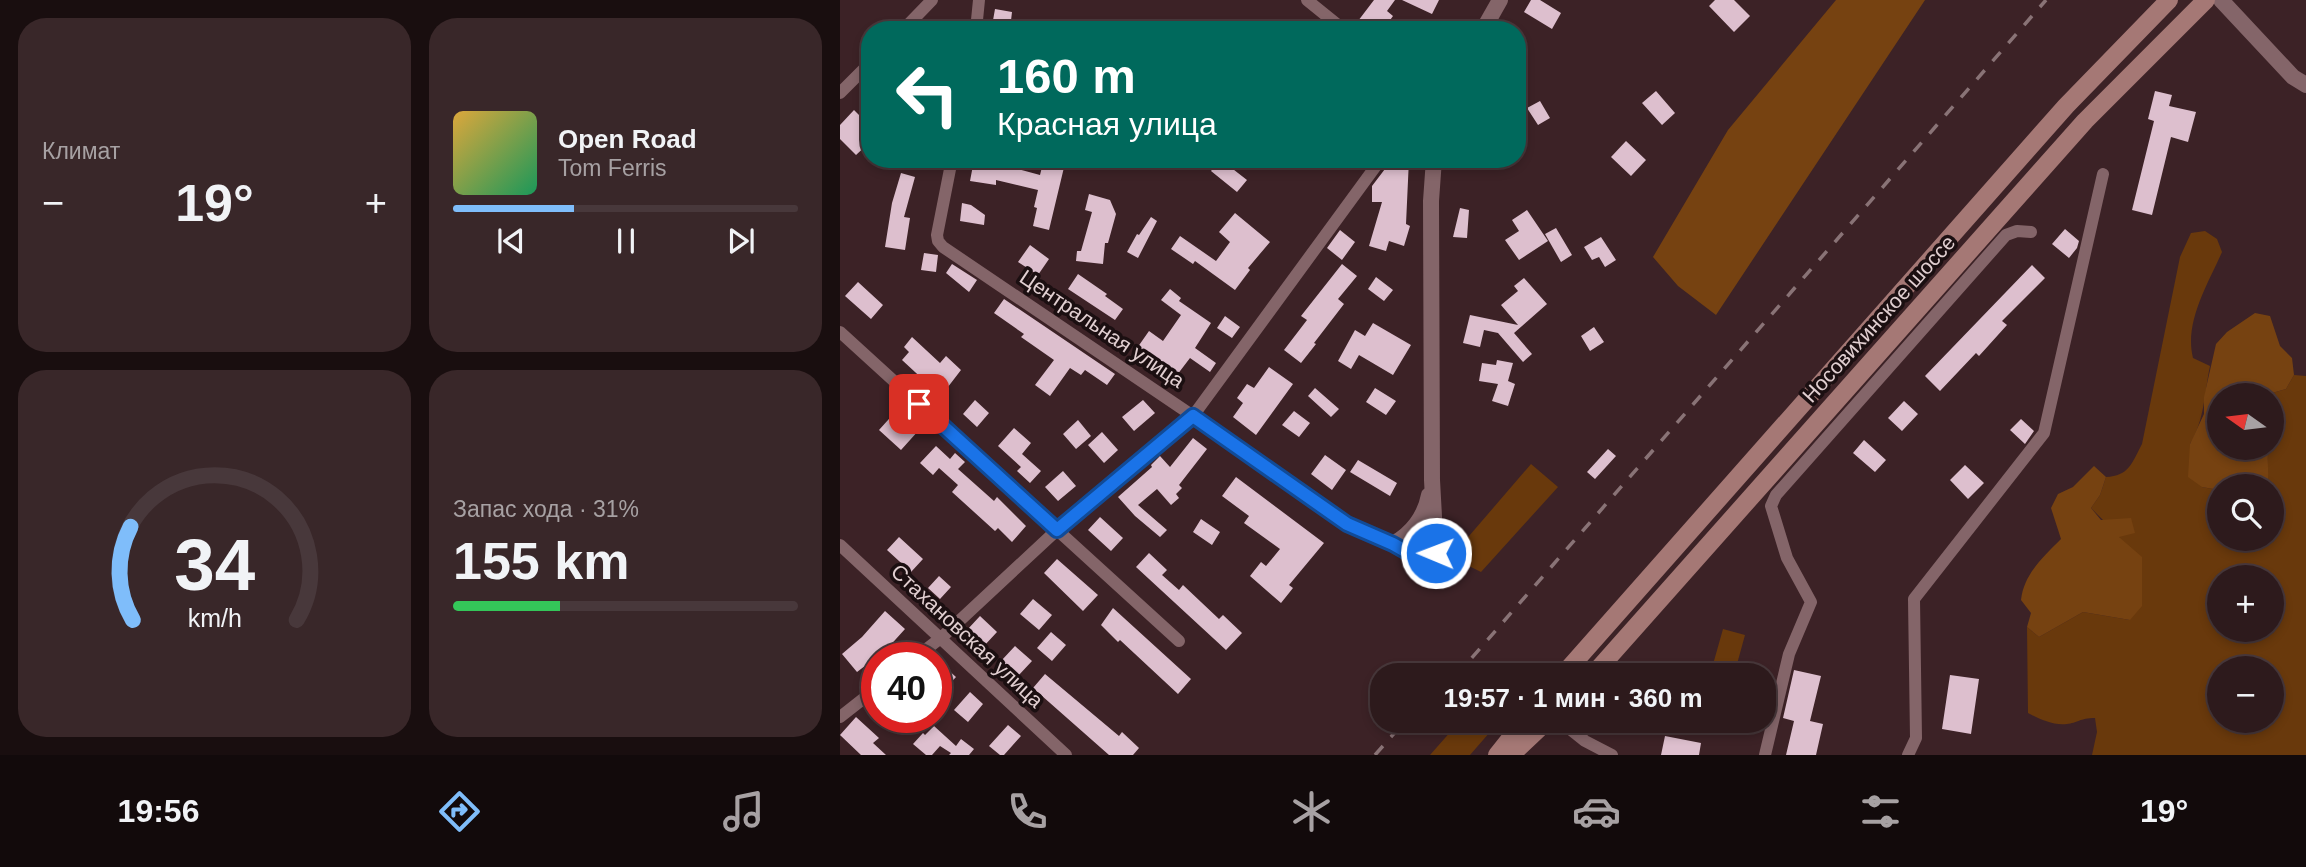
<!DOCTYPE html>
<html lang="ru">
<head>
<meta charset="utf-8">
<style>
  :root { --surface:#2d1a1c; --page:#392729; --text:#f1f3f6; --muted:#a7a1a3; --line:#48383b; --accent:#7fbdfa }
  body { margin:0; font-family:Arial,sans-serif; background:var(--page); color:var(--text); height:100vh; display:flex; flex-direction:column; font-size:26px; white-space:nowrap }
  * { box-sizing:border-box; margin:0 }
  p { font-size:23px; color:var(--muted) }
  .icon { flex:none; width:38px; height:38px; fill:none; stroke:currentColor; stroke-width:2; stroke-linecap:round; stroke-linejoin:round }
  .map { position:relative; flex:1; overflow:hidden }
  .details { display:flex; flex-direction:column; gap:18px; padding:18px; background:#190e0f; width:840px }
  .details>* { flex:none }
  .banner { position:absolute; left:21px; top:21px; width:665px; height:147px; border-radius:28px; box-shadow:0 4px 10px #0003,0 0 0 2px var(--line); background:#00695c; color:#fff; overflow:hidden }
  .needle { width:46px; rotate:284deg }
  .tools { position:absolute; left:1367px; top:383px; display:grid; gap:14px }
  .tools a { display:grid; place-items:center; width:77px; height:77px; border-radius:50%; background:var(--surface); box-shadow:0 4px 10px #0003,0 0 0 2px var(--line); font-size:35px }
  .speed { position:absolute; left:21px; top:642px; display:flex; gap:14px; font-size:35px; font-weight:700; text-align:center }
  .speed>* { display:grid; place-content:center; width:91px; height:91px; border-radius:50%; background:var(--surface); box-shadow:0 4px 10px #0003,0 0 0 2px var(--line); line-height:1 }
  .speed .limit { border:10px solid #d22; background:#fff; color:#111 }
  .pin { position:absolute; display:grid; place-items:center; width:60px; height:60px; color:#fff; margin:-30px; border-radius:14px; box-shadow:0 4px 10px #0006 }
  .me { position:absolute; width:77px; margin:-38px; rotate:271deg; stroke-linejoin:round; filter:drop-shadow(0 0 5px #0008) }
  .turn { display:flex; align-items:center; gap:24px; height:147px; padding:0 21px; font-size:32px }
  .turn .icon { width:91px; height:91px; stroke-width:2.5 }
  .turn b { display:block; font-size:49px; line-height:60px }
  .big { font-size:52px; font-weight:700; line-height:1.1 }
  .details .tile { flex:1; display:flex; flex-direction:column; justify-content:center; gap:10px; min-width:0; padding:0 24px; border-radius:28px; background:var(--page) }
  .details .dial { align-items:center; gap:0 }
  .dial svg { height:182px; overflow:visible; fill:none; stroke:var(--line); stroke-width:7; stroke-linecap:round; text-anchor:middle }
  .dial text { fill:var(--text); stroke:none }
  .song { display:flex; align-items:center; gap:21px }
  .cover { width:84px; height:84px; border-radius:10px; background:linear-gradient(135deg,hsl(40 70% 55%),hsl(150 70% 35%)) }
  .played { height:7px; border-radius:4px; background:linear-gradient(90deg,var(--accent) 35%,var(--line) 35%) }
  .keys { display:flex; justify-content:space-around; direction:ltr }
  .heat { display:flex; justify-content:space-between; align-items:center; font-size:38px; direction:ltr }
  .charge { height:10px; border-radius:5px; background:linear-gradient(90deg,#34c759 31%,var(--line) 0) }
  .details .tiles { flex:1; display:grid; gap:18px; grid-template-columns:repeat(2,1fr) }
  .trip { position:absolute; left:530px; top:663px; width:406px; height:70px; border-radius:28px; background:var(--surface); box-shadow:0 4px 10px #0003,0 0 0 2px var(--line); font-weight:700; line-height:70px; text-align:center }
  .tabs { display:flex; height:112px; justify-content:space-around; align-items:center; background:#120a0b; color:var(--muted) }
  .tabs .icon { width:49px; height:49px }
  .tabs .active { color:var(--accent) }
  .tabs b { font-size:32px; color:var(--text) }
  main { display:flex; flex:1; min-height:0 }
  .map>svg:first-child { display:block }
  .green { fill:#69390c; fill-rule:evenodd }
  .forest { fill:#764211 }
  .building { fill:#ddbfce }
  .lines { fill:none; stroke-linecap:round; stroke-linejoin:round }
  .minor { stroke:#846569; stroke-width:12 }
  .tertiary { stroke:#846569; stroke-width:16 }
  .secondary { stroke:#a57875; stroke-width:18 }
  .rail { stroke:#897376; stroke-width:3.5; stroke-dasharray:12 12; stroke-linecap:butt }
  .route-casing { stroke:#114b97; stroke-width:18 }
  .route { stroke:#1a73e8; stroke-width:12 }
  .labels { text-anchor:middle; stroke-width:7; stroke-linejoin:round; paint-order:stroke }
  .street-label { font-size:21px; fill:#e1cfd1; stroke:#1b0f11 }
</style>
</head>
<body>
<main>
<section class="details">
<div class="tiles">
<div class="tile"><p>Климат</p>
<div class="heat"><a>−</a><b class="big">19°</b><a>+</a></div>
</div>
<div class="tile">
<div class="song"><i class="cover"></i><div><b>Open Road</b><p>Tom Ferris</p></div></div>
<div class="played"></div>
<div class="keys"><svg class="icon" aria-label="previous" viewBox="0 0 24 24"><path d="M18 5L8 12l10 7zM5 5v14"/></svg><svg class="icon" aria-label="pause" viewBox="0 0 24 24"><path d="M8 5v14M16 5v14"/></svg><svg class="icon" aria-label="next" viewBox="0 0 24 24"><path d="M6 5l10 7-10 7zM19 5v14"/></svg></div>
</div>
<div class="tile dial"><svg viewBox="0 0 100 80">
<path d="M14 69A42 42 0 1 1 86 69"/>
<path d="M14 69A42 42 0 0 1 13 28" stroke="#7fbdfa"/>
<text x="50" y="56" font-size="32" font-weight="700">34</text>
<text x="50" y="72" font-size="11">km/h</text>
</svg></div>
<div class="tile"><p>Запас хода · 31%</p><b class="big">155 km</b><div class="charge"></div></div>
</div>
</section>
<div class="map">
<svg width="1466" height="755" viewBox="0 0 1466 755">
  <rect width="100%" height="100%" fill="#3c2226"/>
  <path class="green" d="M1365 231 1377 239 1382 252C1368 284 1344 322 1353 358L1370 366C1364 395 1365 418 1350 444L1362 487 1379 490V539H1432V486H1427L1428 450 1432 448 1446 422 1441 408 1432 405V396L1425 395 1446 389 1454 375 1466 376V755H1252L1257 732 1255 718C1240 718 1237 723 1227 724 1214 726 1199 719 1188 713L1187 627 1199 637 1243 612 1290 620 1279 536 1251 508 1260 495 1266 477C1289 476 1292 463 1302 444L1340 257 1351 233ZM1379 578H1432V630H1379ZM1379 668H1432V721H1379Z
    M691 464 718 487 641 572 629 566 623 543Z
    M883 629 905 635 894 675H870Z
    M620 721H630L650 732 630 755H590Z"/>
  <path class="forest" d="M996 0H1085L876 315 838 286 813 257 888 130Z
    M1415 313 1430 316 1440 346 1452 358 1454 375 1446 389 1425 395 1379 396V448H1429C1426 461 1430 474 1427 486H1379V490L1362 487 1348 477 1350 444 1364 414V397L1376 344 1387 332Z
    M1254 466 1266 477 1260 495 1251 508 1261 520 1291 518 1295 533 1279 537 1302 557V606L1290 620 1243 612 1199 637 1187 627 1191 613 1181 600C1184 574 1203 557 1221 539L1211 508 1218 494 1233 487Z"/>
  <path class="building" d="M534 0H555L547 11 553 16 543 30H530L518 21Z
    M562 0H599L592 14Z
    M691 0H700L721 13 712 29 684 12Z
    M875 0H894L910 16 894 32 869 6Z
    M155 9 172 12 170 29 152 26Z
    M816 91 835 113 822 125 802 103Z
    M1315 91 1332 95 1329 106 1356 112 1348 142 1331 137 1312 215 1292 210 1314 121 1308 119Z
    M700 101 710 118 698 125 687 108Z
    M14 110 30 126V142L16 155 0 139V125Z
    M786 141 806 160 791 176 771 157Z
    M204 159H226L209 230 193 226 197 208 194 207 198 190 156 180V185L130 181 134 160 159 164 200 175Z
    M380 159 407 180 397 192 371 171Z
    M557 159H569L566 224 570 226 564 246 549 241 546 251 529 246 542 202H532V186L548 165H557Z
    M61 173 75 177 64 217 70 218 65 250 45 247 52 203Z
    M249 194 270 200 276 214 268 243H265L263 264 236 261 237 251H241L252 212 245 210Z
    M122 203 131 205 145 215 144 225 120 221Z
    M620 208 629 210 627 238 613 237Z
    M687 210 708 241 679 260 665 240 679 231 672 220Z
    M395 213 430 242 408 268 410 270 395 290 355 261 353 264 331 249 340 236 376 261 390 242 379 232Z
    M311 217 317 221 298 258 287 252 297 234 299 235Z
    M716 228 732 255 721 262 705 234Z
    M1225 229 1239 241 1237 248 1229 258 1212 244Z
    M500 230 515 242 502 260 487 248Z
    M761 237 776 260 765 267 759 257 752 260 744 247Z
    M190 245 209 259 198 275 178 262Z
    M84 253 98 255 96 272 81 270Z
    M112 264 137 280 129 292 106 273Z
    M502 264 517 276 498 299 504 304 474 343 476 344 461 363 444 350 467 320 461 316Z
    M1192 265 1205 278 1162 321 1167 325 1139 356 1136 353 1100 391 1085 376Z
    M238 274 267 294 265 296 283 309 275 320 228 289Z
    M536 277 553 290 544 301 528 289Z
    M684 278 707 304 674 333 692 354 683 362 658 333 644 330 640 347 623 343 630 315 678 325 661 305 678 291 674 286Z
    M18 282 43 305 31 319 5 296Z
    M330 289 341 298 339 301 371 323 355 348 376 363 370 372 350 358 337 375 308 354 305 358 295 351 309 331 323 341 341 315 321 300Z
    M164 299 275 374 267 385 245 370 241 375 230 368 210 396 195 385 214 360 181 337 184 334 154 313Z
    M385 316 400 327 392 338 377 328Z
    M533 323 571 345 553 375 519 355 511 369 498 361 515 330 525 336Z
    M754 327 764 342 750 351 741 336Z
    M72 337 100 363 106 356 121 370 101 396 62 360 69 352 64 347Z
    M657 360 673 363 668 381 675 384 668 406 652 401 658 384 639 381 642 363 656 365Z
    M429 367 453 384 416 435 393 417 403 403 397 398 407 384 414 388Z
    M475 388 499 409 491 417 468 396Z
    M535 388 556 401 546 415 526 402Z
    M135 400 149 413 137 427 123 414Z
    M303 400 315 413 294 431 282 417Z
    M1064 401 1078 414 1062 431 1048 418Z
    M57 410 79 430 61 450 39 430Z
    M454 411 470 423 459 437 442 425Z
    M1181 419 1194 431 1185 444 1170 430Z
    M238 420 251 436 236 449 223 434Z
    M174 428 191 443 182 454 201 471 190 483 177 471 181 467 158 446Z
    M262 432 278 450 264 463 248 445Z
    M353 438 367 449 339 485 342 488 336 494 339 498 331 505 317 489 298 505 327 530 320 537 295 516 278 497 312 467 311 465 320 456 330 467Z
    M1024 440 1046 460 1035 472 1013 453Z
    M96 446 110 459 115 453 125 462 118 469 154 501 157 497 186 526 172 542 158 528 155 531 112 492 118 485 99 468 93 475 80 463Z
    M768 449 776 456 755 479 747 472Z
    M485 455 506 470 492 490 471 474Z
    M518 460 557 483 550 496 510 472Z
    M1125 465 1144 483 1128 499 1110 480Z
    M223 471 236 486 218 501 205 487Z
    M396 477 484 543 449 585 453 588 441 603 410 576 421 562 426 566 440 549 404 523 409 516 382 496Z
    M260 517 283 538 271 551 248 530Z
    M361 519 380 532 372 545 353 532Z
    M59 537 83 559 71 572 47 550Z
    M309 553 327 570 322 575 339 590 343 585 379 619 383 615 402 633 386 650 296 567Z
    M217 559 258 595 243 611 204 573Z
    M99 576 111 587 100 599 88 588Z
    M193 599 212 615 199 630 180 614Z
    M273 608 351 679 338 694 280 640 278 642 261 625Z
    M45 611 65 629 46 650 17 672 2 654 22 637Z
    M140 616 157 632 144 646 127 630Z
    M211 632 226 645 212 661 197 648Z
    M175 646 192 661 178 676 161 661Z
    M96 659 116 677 103 691 96 685Z
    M954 670 981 676 970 721 983 724 976 755H946L954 721 943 718Z
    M205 674 279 736 282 732 299 748 293 755H269L193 688Z
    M1110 675 1139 679 1131 734 1102 729Z
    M130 692 143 704 128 722 114 710Z
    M16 717 39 738 33 743 46 755H21L0 735Z
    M760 721H799L797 733 759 726Z
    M168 725 181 736 164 755H160L149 746Z
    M94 726 116 746 121 739 134 749 129 755H109L111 753 100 746 92 755H86L73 744 83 733 85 735Z
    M825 736 861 743 859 755H821Z"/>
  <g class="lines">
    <path class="minor" d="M467 0 504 30
      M63 30 92 0
      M136 30 139 0
      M0 93 30 63
      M112 159 97 235 98 241 103 247 353 416 493 516 553 544
      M0 332 339 641
      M0 545 226 755
      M75 658 102 637 217 530 353 416 541 159
      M0 717 37 688
      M720 721 745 741 772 755
      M925 755 949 654 971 602 947 558 931 506 936 495 1166 235 1177 231 1191 232
      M1068 755 1076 738 1074 599 1204 433 1263 174"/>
    <path class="tertiary" d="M1381 0 1453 77 1466 85
      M643 30 660 0
      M553 544 581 560 592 558 596 553 592 480 591 201 594 159
      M553 544C571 534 585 517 589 495"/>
    <path class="secondary" d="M722 676 1226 106 1329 0
      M752 676 1245 121 1366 0
      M657 755 684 721
      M671 755 707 721"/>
    <path class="rail" d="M616 676 1206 0
      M535 755 565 721"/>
  </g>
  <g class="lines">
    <defs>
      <path id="route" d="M79 404 217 530 353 416 507 524 553 544 581 560 593 558 596 553"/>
    </defs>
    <use href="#route" class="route-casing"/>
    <use href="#route" class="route"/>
  </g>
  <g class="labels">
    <g class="street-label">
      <text transform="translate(1039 319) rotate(-48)" y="7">Носовихинское шоссе</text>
      <text transform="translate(262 329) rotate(34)" y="7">Центральная улица</text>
      <text transform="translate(127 636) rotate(43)" y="7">Стахановская улица</text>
    </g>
  </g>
</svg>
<div class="tools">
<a><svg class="needle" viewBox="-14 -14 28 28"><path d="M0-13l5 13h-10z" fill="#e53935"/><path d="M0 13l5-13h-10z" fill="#a7a1a3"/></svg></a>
<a><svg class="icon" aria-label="search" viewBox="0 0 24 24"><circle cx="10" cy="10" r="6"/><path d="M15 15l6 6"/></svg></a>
<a>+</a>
<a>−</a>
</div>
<div class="speed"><div class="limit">40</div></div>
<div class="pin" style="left:79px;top:404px;background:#d93025"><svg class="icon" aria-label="arrive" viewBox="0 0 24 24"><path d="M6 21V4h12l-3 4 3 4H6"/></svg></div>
<svg class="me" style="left:596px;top:553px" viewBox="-20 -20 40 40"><circle r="17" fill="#1a73e8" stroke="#fff" stroke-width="3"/><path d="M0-11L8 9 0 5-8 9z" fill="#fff"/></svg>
<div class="trip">19:57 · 1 мин · 360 m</div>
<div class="banner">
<div class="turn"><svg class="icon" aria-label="left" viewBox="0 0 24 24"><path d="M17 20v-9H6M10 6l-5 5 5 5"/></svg><div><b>160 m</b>Красная улица</div></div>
</div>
</div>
</main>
<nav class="tabs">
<b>19:56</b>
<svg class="icon active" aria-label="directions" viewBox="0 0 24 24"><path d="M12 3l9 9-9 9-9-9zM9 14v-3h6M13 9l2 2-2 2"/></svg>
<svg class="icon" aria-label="music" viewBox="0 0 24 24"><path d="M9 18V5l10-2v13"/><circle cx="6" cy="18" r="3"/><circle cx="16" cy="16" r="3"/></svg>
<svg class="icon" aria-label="phone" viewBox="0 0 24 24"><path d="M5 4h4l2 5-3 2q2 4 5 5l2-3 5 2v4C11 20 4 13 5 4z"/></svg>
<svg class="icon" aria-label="climate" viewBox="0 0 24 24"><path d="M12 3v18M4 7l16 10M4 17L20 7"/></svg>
<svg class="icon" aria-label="car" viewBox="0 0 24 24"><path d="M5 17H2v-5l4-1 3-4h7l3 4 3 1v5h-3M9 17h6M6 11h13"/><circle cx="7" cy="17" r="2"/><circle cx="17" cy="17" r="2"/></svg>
<svg class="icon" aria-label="filters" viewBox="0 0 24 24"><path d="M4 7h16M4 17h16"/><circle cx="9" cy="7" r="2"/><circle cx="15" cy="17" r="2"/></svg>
<b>19°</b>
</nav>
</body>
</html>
